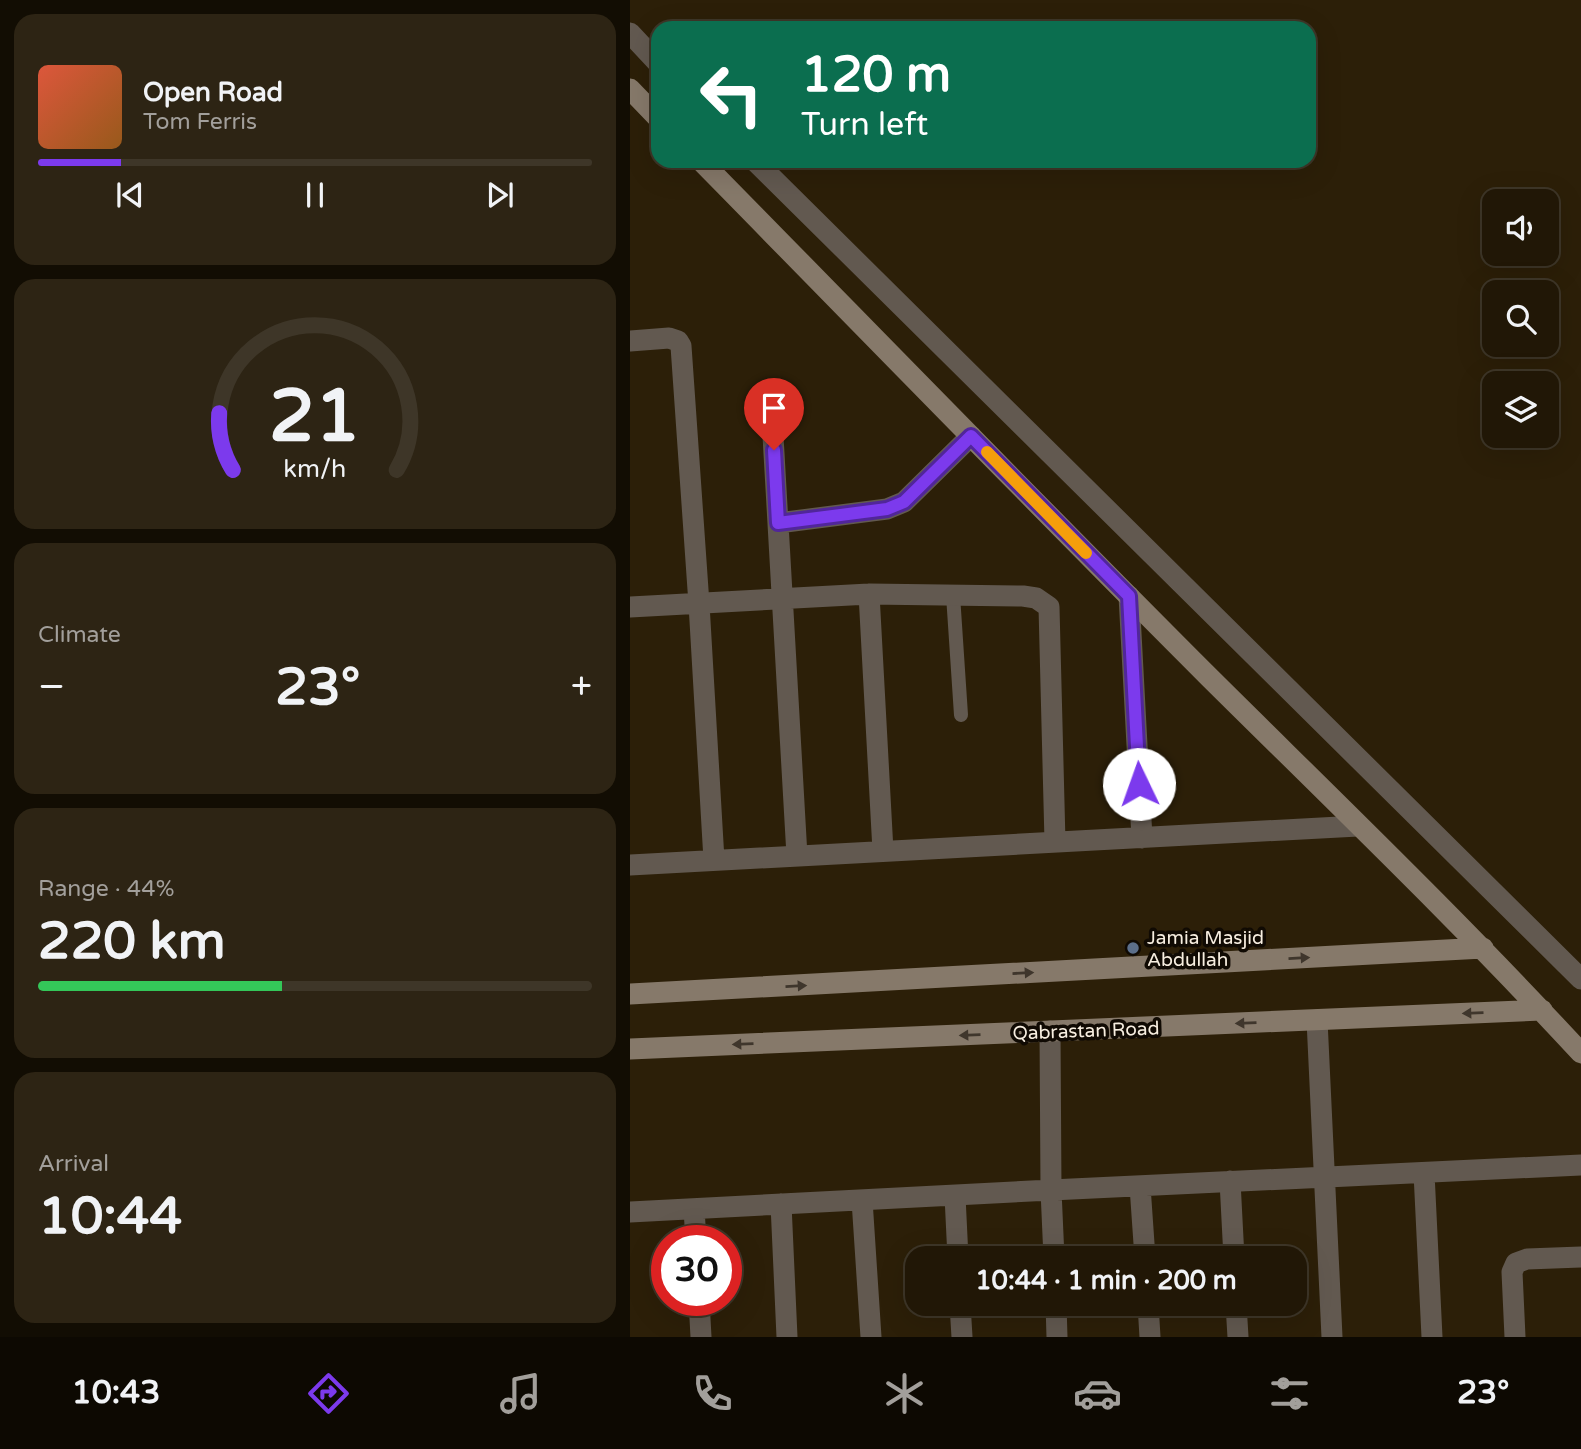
<!DOCTYPE html>
<html lang="en">
<head>
<meta charset="utf-8">
<style>
  :root { --surface:#211706; --page:#2d2414; --text:#f1f3f6; --muted:#a29f9b; --line:#3e3628; --accent:#7c3aed }
  body { margin:0; font-family:"Varela Round",sans-serif; background:var(--page); color:var(--text); height:100vh; display:flex; flex-direction:column; font-size:26px; white-space:nowrap }
  * { box-sizing:border-box; margin:0 }
  p { font-size:23px; color:var(--muted) }
  .icon { flex:none; width:38px; height:38px; fill:none; stroke:currentColor; stroke-width:2; stroke-linecap:round; stroke-linejoin:round }
  .map { position:relative; flex:1; overflow:hidden }
  .sheet { display:flex; flex-direction:column; gap:14px; padding:14px; background:#120d03; width:630px }
  .sheet>* { flex:none }
  .hud { position:absolute; left:21px; top:21px; width:665px; height:147px; border-radius:21px; box-shadow:0 7px 28px #0002,0 0 0 2px var(--line); background:#0b6e4f; color:#fff; overflow:hidden }
  .tools { position:absolute; left:852px; top:189px; display:grid; gap:14px }
  .tools a { display:grid; place-items:center; width:77px; height:77px; border-radius:14px; background:var(--surface); box-shadow:0 7px 28px #0002,0 0 0 2px var(--line); font-size:35px }
  .speed { position:absolute; left:21px; top:1225px; display:flex; gap:14px; font-size:35px; font-weight:700; text-align:center }
  .speed>* { display:grid; place-content:center; width:91px; height:91px; border-radius:50%; background:var(--surface); box-shadow:0 7px 28px #0002,0 0 0 2px var(--line); line-height:1 }
  .speed .limit { border:10px solid #d22; background:#fff; color:#111 }
  .pin { position:absolute; display:grid; place-items:center; width:60px; height:60px; color:#fff; margin:-72px -30px; border-radius:50% 50% 50% 0; rotate:-45deg; box-shadow:0 0 7px #0007 }
  .pin .icon { rotate:45deg }
  .me { position:absolute; width:77px; margin:-38px; rotate:357deg; stroke-linejoin:round; filter:drop-shadow(0 0 5px #0008) }
  .turn { display:flex; align-items:center; gap:24px; height:147px; padding:0 35px; font-size:32px }
  .turn .icon { width:91px; height:91px; stroke-width:2.5 }
  .turn b { display:block; font-size:49px; line-height:60px }
  .big { font-size:52px; font-weight:700; line-height:1.1 }
  .sheet .tile { flex:1; display:flex; flex-direction:column; justify-content:center; gap:10px; min-width:0; padding:0 24px; border-radius:21px; background:var(--page) }
  .sheet .dial { align-items:center; gap:0 }
  .dial svg { height:182px; overflow:visible; fill:none; stroke:var(--line); stroke-width:7; stroke-linecap:round; text-anchor:middle }
  .dial text { fill:var(--text); stroke:none }
  .song { display:flex; align-items:center; gap:21px }
  .cover { width:84px; height:84px; border-radius:10px; background:linear-gradient(135deg,hsl(10 70% 55%),hsl(30 70% 35%)) }
  .played { height:7px; border-radius:4px; background:linear-gradient(90deg,var(--accent) 15%,var(--line) 15%) }
  .keys { display:flex; justify-content:space-around; direction:ltr }
  .heat { display:flex; justify-content:space-between; align-items:center; font-size:38px; direction:ltr }
  .charge { height:10px; border-radius:5px; background:linear-gradient(90deg,#34c759 44%,var(--line) 0) }
  .trip { position:absolute; left:275px; top:1246px; width:402px; height:70px; border-radius:21px; background:var(--surface); box-shadow:0 7px 28px #0002,0 0 0 2px var(--line); font-weight:700; line-height:70px; text-align:center }
  .tabs { display:flex; height:112px; justify-content:space-around; align-items:center; background:#0d0902; color:var(--muted) }
  .tabs .icon { width:49px; height:49px }
  .tabs .selected { color:var(--accent) }
  .tabs b { font-size:32px; color:var(--text) }
  main { display:flex; flex:1; min-height:0 }
  .map>svg:first-child { display:block }
  .lines { fill:none; stroke-linecap:round; stroke-linejoin:round }
  .lane { stroke:#625950; stroke-width:14 }
  .street { stroke:#625950; stroke-width:21 }
  .secondary { stroke:#86796a; stroke-width:21 }
  .oneway { fill:#3f362c }
  .route-casing { stroke:#51269a; stroke-width:18 }
  .route { stroke:#7c3aed; stroke-width:12 }
  .slow { stroke:#f59e0b; stroke-width:12 }
  .service-dot { fill:#5c6f8a; stroke:#100a03; stroke-width:2.5 }
  .labels { text-anchor:middle; stroke-width:7; stroke-linejoin:round; paint-order:stroke }
  .poi-label { font-size:19px; fill:#f7eee0; stroke:#100a03; text-anchor:start }
  .street-label { font-size:19px; fill:#f7eee0; stroke:#100a03 }
</style>
</head>
<body>
<main>
<section class="sheet">
<div class="tile">
<div class="song"><i class="cover"></i><div><b>Open Road</b><p>Tom Ferris</p></div></div>
<div class="played"></div>
<div class="keys"><svg class="icon" aria-label="previous" viewBox="0 0 24 24"><path d="M18 5L8 12l10 7zM5 5v14"/></svg><svg class="icon" aria-label="pause" viewBox="0 0 24 24"><path d="M8 5v14M16 5v14"/></svg><svg class="icon" aria-label="next" viewBox="0 0 24 24"><path d="M6 5l10 7-10 7zM19 5v14"/></svg></div>
</div>
<div class="tile dial"><svg viewBox="0 0 100 80">
<path d="M14 69A42 42 0 1 1 86 69"/>
<path d="M14 69A42 42 0 0 1 8 44" stroke="#7c3aed"/>
<text x="50" y="56" font-size="32" font-weight="700">21</text>
<text x="50" y="72" font-size="11">km/h</text>
</svg></div>
<div class="tile"><p>Climate</p>
<div class="heat"><a>−</a><b class="big">23°</b><a>+</a></div>
</div>
<div class="tile"><p>Range · 44%</p><b class="big">220 km</b><div class="charge"></div></div>
<div class="tile"><p>Arrival</p><b class="big">10:44</b></div>
</section>
<div class="map">
<svg width="951" height="1337" viewBox="0 0 951 1337">
  <rect width="100%" height="100%" fill="#2c1f08"/>
  <g class="lines">
    <path class="lane" d="M323 595 331 715"/>
    <path class="street" d="M0 33 28 63
      M125 161 951 979
      M0 341 39 338 48 341 51 346 69 604 84 860
      M141 401 167 856
      M148 523 257 509 274 502 341 436
      M239 594 253 851
      M499 596 512 838
      M0 607 239 594 393 596 406 598 419 607 425 842
      M0 865 728 826
      M687 1020 702 1337
      M420 1031 421 1190 424 1258
      M794 1173 802 1337
      M600 1181 604 1258
      M510 1186 515 1258
      M325 1196 328 1258
      M232 1200 241 1337
      M151 1204 157 1337
      M64 1209 66 1241
      M0 1212 421 1190 951 1165
      M69 1300 71 1337
      M330 1304 332 1337
      M426 1304 427 1337
      M518 1304 520 1337
      M606 1304 608 1337
      M885 1337 882 1272 886 1263 897 1259 951 1257"/>
    <path class="secondary" d="M0 89 28 118
      M71 161C240 333 408 506 579 677 704 801 831 923 951 1053
      M0 994 853 948
      M0 1049 912 1010"/>
  </g>
  <defs><path id="oneway-solid" d="M-6-.8H1V-3.2L6.5 0L1 3.2V.8H-6Z" transform="scale(1.75)"/></defs>
  <g class="oneway">
    <use href="#oneway-solid" transform="translate(669 958) rotate(-3)"/>
    <use href="#oneway-solid" transform="translate(393 973) rotate(-3)"/>
    <use href="#oneway-solid" transform="translate(166 986) rotate(-3)"/>
    <use href="#oneway-solid" transform="translate(843 1013) rotate(178)"/>
    <use href="#oneway-solid" transform="translate(616 1023) rotate(178)"/>
    <use href="#oneway-solid" transform="translate(340 1035) rotate(178)"/>
    <use href="#oneway-solid" transform="translate(113 1044) rotate(178)"/>
  </g>
  <g class="lines">
    <defs>
      <path id="route" d="M144 450 148 523 257 509 274 502 341 436 499 596 509 784"/>
    </defs>
    <use href="#route" class="route-casing"/>
    <use href="#route" class="route"/>
    <path class="slow" d="M357 452 456 553"/>
  </g>
  <circle class="service-dot" cx="503" cy="948" r="7"/>
  <g class="labels">
    <g class="poi-label">
      <text x="517" y="944">Jamia Masjid<tspan x="517" dy="22">Abdullah</tspan></text>
    </g>
    <g class="street-label">
      <text transform="translate(456 1030) rotate(-2)" y="7">Qabrastan Road</text>
    </g>
  </g>
</svg>
<div class="tools">
<a><svg class="icon" aria-label="sound" viewBox="0 0 24 24"><path d="M4 9h4l5-4v14l-5-4H4zM17 9q2 3 0 6"/></svg></a>
<a><svg class="icon" aria-label="search" viewBox="0 0 24 24"><circle cx="10" cy="10" r="6"/><path d="M15 15l6 6"/></svg></a>
<a><svg class="icon" aria-label="layers" viewBox="0 0 24 24"><path d="M12 4l9 5-9 5-9-5zM3 14l9 5 9-5"/></svg></a>
</div>
<div class="speed"><div class="limit">30</div></div>
<div class="pin" style="left:144px;top:450px;background:#d93025"><svg class="icon" aria-label="arrive" viewBox="0 0 24 24"><path d="M6 21V4h12l-3 4 3 4H6"/></svg></div>
<svg class="me" style="left:509px;top:784px" viewBox="-20 -20 40 40"><circle r="19" fill="#fff"/><path d="M0-13L10 11 0 6-10 11z" fill="#7c3aed"/></svg>
<div class="trip">10:44 · 1 min · 200 m</div>
<div class="hud">
<div class="turn"><svg class="icon" aria-label="left" viewBox="0 0 24 24"><path d="M17 20v-9H6M10 6l-5 5 5 5"/></svg><div><b>120 m</b>Turn left</div></div>
</div>
</div>
</main>
<nav class="tabs">
<b>10:43</b>
<svg class="icon selected" aria-label="directions" viewBox="0 0 24 24"><path d="M12 3l9 9-9 9-9-9zM9 14v-3h6M13 9l2 2-2 2"/></svg>
<svg class="icon" aria-label="music" viewBox="0 0 24 24"><path d="M9 18V5l10-2v13"/><circle cx="6" cy="18" r="3"/><circle cx="16" cy="16" r="3"/></svg>
<svg class="icon" aria-label="phone" viewBox="0 0 24 24"><path d="M5 4h4l2 5-3 2q2 4 5 5l2-3 5 2v4C11 20 4 13 5 4z"/></svg>
<svg class="icon" aria-label="climate" viewBox="0 0 24 24"><path d="M12 3v18M4 7l16 10M4 17L20 7"/></svg>
<svg class="icon" aria-label="car" viewBox="0 0 24 24"><path d="M5 17H2v-5l4-1 3-4h7l3 4 3 1v5h-3M9 17h6M6 11h13"/><circle cx="7" cy="17" r="2"/><circle cx="17" cy="17" r="2"/></svg>
<svg class="icon" aria-label="filters" viewBox="0 0 24 24"><path d="M4 7h16M4 17h16"/><circle cx="9" cy="7" r="2"/><circle cx="15" cy="17" r="2"/></svg>
<b>23°</b>
</nav>
</body>
</html>
